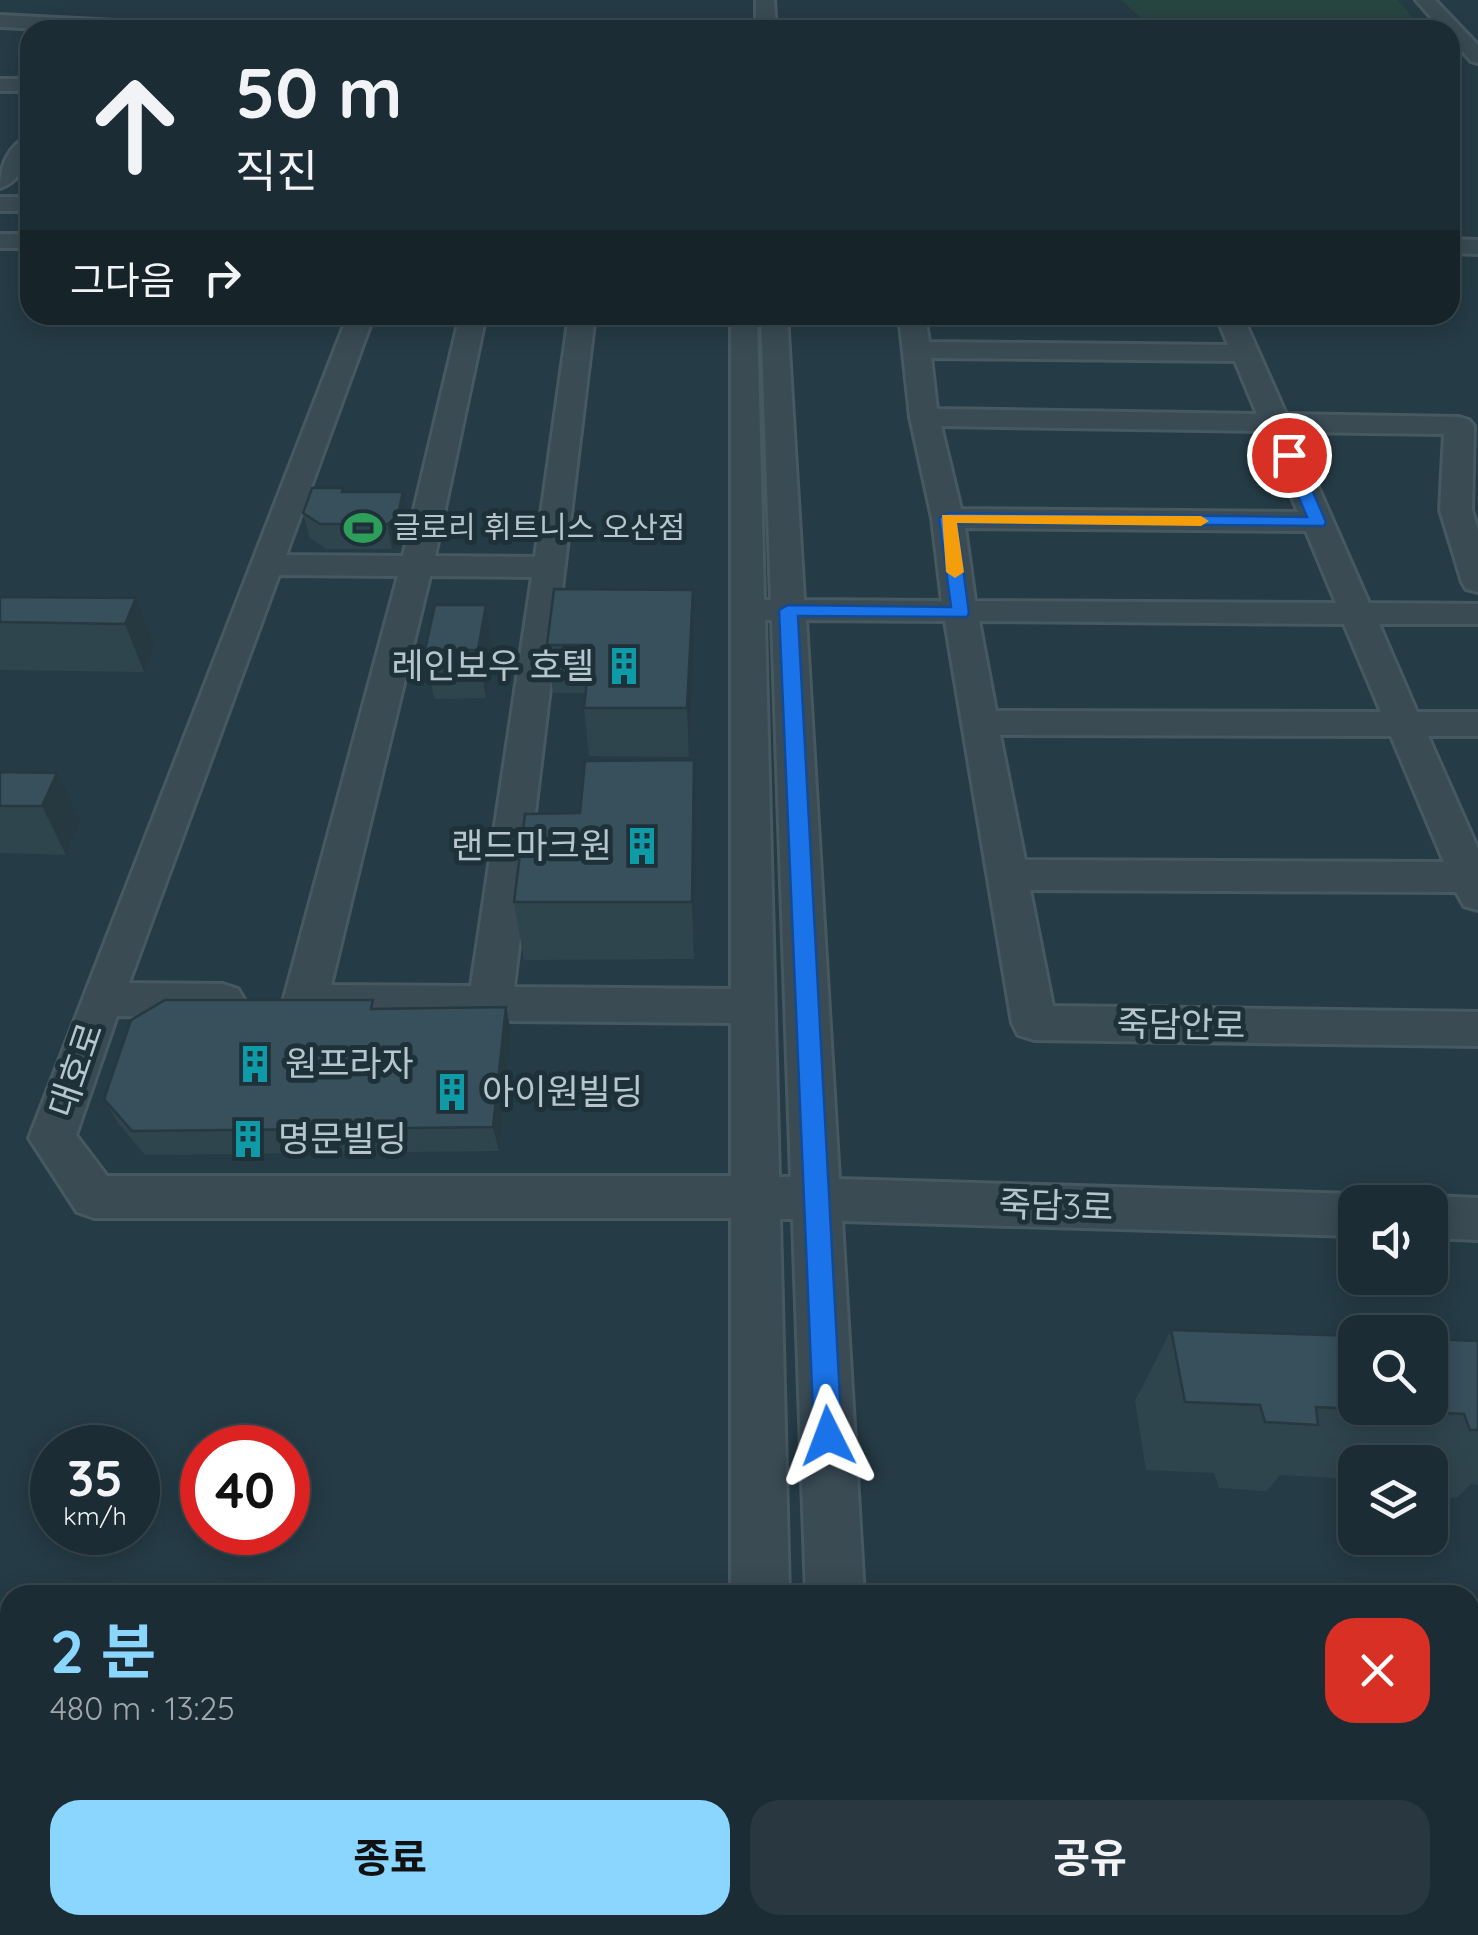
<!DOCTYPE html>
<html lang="ko">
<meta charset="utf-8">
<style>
body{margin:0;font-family:Quicksand,"Noto Sans KR",sans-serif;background:#293840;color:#f1f3f6;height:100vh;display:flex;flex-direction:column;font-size:38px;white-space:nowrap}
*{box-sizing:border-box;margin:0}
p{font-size:32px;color:#a0a7ac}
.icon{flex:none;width:55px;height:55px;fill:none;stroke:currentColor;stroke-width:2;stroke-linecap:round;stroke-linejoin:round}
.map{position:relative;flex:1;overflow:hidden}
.drawer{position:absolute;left:0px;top:1585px;width:1480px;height:350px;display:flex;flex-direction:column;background:#1c2c34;border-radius:30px 30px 0 0;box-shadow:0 5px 25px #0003,0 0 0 2px #3a484f}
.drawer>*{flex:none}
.banner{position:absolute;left:20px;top:20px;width:1440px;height:305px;border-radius:30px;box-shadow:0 5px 25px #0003,0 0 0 2px #3a484f;background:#1c2c34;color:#f1f3f6;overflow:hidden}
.controls{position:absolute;left:1338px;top:1185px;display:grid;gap:20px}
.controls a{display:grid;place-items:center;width:110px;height:110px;border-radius:20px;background:#1c2c34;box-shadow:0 5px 25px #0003,0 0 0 2px #3a484f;font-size:50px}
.speed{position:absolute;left:30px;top:1425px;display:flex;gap:20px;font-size:50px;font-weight:700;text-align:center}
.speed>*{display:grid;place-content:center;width:130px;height:130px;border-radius:50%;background:#1c2c34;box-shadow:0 5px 25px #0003,0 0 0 2px #3a484f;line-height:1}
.speed small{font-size:25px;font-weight:400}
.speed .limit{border:15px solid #d22;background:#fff;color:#111}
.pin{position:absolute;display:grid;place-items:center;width:85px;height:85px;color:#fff;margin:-42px;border:5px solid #fff;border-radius:50%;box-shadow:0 2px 10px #0007}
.me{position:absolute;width:110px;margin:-55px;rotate:357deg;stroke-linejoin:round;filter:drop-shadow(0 0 8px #0008)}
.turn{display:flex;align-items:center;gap:35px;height:210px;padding:0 50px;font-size:45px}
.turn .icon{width:130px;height:130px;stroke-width:2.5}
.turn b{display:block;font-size:70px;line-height:85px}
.then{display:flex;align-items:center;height:95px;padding:0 50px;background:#0003;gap:20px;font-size:38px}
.round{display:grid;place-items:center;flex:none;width:105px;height:105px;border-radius:30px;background:#293840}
.summary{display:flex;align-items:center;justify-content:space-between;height:170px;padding:0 50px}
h1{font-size:60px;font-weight:700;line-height:75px;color:#8ad6ff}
.action{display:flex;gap:20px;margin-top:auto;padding:20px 50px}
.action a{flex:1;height:115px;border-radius:30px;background:#8ad6ff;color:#111;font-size:40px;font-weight:700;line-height:115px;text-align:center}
.action a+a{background:#293840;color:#f1f3f6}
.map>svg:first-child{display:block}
</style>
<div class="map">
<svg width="1478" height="1935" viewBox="0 0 1478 1935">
<rect width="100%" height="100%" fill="#253b45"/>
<polygon fill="#274541" points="1121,0 1398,0 1423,30 1155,30"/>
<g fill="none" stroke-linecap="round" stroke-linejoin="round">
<g stroke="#465860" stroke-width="6">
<g id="minor">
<polygon points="756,0 774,0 776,30 756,30"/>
<polygon points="1416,0 1435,0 1478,45 1478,63 1471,61 1450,38 1450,30 1442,30"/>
<polygon points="0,15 156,23 629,24 639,30 63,30 0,27"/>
<rect x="0" y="79" width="30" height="12"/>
<path d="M30,136C30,157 22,181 0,188C0,167 8,144 30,136Z"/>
<rect x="0" y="197" width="30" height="14"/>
<rect x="0" y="234" width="30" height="14"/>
<polygon points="1450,239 1478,240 1478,254 1450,253"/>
<path d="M348,315H374L286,555L403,556L460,315H486L435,556L535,557L569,315H595L514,987L731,989V315H757L764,600H771L761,315H787L804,600L942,601L932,518L910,417L899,315H925L929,342L1228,345L1216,315H1242L1286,414L1459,417L1469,420L1474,426L1472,510L1478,530V592L1466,589L1462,582L1440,510L1444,434L1294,432L1369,603L1478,604V624H1379L1417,712H1478V736H1428L1478,849V910L1464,906L1456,892L1030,890L1053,1006L1478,1012V1046L1034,1040L1018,1035L1012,1023L945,621L806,620L839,1179L1355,1194L1373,1202H1355V1236L842,1221L864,1595H806L793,1219H780L789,1595H731V1218H94L77,1212L29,1138ZM931,358L1235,361L1257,414L937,409ZM941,426L1264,431L1298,512L961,509ZM965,528L1306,531L1336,603L975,601ZM279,575L398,576L283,1002L290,1014L305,1019L731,1023V1176H107L76,1135L117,1016L223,1018L238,1013L245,1001L238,989L223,984L129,983ZM430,576L532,577L471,986L331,985ZM765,620H772L791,1177H779ZM979,621L1344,624L1381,712L996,711ZM1000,735L1391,736L1444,862L1025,860Z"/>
<polygon points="1430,1196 1478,1198 1478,1240 1430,1238 1430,1202 1413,1202"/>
<rect x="730" y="1925" width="66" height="10"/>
<rect x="816" y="1925" width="66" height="10"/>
</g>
</g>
<use href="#minor" fill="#3a4b54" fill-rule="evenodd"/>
</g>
<g fill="#2f454e">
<polygon points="343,488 344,492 408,518 402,545 392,549 326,549 310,538 303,513"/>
<polygon points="693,590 694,638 689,757 589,756 584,708 586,693 553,693 547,645"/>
<polygon points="0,597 136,598 155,646 144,672 0,670"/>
<polygon points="486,605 494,653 486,698 434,699 425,650"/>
<polygon points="694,760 696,819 694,959 524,960 514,902 580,813"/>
<polygon points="0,772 80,821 66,855 0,853"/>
<polygon points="376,1009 511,1031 499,1151 145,1155 118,1123 104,1099"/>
<polygon points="1171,1330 1478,1341 1478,1485 1471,1484 1457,1498 1430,1497 1430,1462 1355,1462 1355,1479 1280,1475 1267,1491 1219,1488 1214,1473 1146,1470 1135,1401"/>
<polygon points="1198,1925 1470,1925 1478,1935 1199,1935"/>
</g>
<g fill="#263840">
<polygon points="403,492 408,518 402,545 392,549 387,524"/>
<polygon points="693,590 694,638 689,757 687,708"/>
<polygon points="136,598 155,646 144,672 125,624"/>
<polygon points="486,605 494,653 486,698 478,650"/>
<polygon points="694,760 696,819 694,959 692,902"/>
<polygon points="57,773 80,821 66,855 42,806"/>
<polygon points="506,1007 511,1031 499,1151 493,1127"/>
</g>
<g fill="#37505b" stroke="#263840" stroke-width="2.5">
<polygon points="312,488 343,488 342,492 403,492 397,519 387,524 320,524 303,513"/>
<polygon points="554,589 693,590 687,708 584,708 591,645 547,645"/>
<polygon points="0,597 136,598 125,624 0,622"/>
<polygon points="435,605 486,605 478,650 425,650"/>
<polygon points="694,760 692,902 514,902 525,814 580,813 585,761"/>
<polygon points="0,772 57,773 42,806 0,806"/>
<polygon points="165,1000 373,1000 371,1009 506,1007 493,1127 132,1131 104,1099 131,1020"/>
<polygon points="1171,1330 1355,1336 1355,1408 1430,1408 1430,1339 1478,1341 1478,1430 1470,1430 1464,1414 1316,1407 1318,1425 1265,1422 1260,1405 1185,1402"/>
<polygon points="1470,1842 1478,1842 1478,1935 1261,1935 1259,1925 1470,1925"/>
</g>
<polygon fill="#1a73e8" stroke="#114b97" stroke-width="2.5" points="1289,450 1297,455 1326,522 1324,526 957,523 969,613 967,617 798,616 842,1436 838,1446 828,1451 818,1446 814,1436 779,610 788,605 951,607 939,518 948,513 1307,517 1281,455"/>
<polygon fill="#f59e0b" points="942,515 1201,516 1209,521 1201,526 957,523 964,572 955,578 946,572"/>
<defs>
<g id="stadium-bare" transform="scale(3)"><path d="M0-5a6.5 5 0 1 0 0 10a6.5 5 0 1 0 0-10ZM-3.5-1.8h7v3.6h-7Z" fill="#2e9e5b" stroke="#1e3139" stroke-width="2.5" paint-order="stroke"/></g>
<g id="building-bare" transform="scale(3)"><path d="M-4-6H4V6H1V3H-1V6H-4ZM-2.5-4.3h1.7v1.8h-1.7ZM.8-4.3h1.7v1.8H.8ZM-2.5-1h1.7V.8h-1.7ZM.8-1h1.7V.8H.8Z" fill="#0f9aa8" stroke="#1e3139" stroke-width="2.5" paint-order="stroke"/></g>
</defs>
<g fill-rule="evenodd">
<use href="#stadium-bare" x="363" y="528"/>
<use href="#building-bare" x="624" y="666"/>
<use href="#building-bare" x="642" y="846"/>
<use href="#building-bare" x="255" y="1064"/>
<use href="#building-bare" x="452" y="1092"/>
<use href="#building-bare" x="248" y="1139"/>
</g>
<g text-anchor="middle" stroke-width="10" stroke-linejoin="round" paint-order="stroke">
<g font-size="30" fill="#b7c6cd" stroke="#1e3139" text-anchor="start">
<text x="393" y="538">글로리 휘트니스 오산점</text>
</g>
<g font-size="35" fill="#b7c6cd" stroke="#1e3139" text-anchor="start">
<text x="594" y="678" text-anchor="end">레인보우 호텔</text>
<text x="612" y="858" text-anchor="end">랜드마크원</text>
<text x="285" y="1076">원프라자</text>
<text x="482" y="1104">아이원빌딩</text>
<text x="278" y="1151">명문빌딩</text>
</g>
<g font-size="35" fill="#b7c6cd" stroke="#1e3139">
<text transform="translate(1181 1025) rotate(1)" y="12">죽담안로</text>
<text transform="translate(76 1070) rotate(-71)" y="12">대호로</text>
<text transform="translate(1056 1206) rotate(2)" y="12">죽담3로</text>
</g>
</g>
</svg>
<div class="controls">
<a><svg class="icon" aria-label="sound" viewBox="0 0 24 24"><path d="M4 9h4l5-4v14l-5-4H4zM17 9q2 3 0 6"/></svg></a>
<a><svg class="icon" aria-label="search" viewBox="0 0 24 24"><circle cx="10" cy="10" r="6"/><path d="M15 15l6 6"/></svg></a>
<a><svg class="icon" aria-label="layers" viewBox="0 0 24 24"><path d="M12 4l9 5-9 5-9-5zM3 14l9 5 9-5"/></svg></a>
</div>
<div class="speed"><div>35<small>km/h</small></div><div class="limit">40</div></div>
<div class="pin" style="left:1289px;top:455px;background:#d93025"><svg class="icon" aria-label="arrive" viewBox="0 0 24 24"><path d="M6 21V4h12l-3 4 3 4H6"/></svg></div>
<svg class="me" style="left:828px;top:1436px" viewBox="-20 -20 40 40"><path d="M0-17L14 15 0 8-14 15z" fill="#1a73e8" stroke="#fff" stroke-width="4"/></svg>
<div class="banner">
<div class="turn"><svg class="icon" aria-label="ahead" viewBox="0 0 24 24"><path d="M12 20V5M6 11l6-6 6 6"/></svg><div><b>50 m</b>직진</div></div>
<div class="then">그다음<svg class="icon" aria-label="right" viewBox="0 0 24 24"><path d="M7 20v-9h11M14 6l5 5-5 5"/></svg></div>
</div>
<section class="drawer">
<div class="summary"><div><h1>2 분</h1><p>480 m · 13:25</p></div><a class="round" style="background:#d93025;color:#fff"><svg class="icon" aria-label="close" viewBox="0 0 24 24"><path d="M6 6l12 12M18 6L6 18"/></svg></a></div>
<div class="action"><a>종료</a><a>공유</a></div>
</section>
</div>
